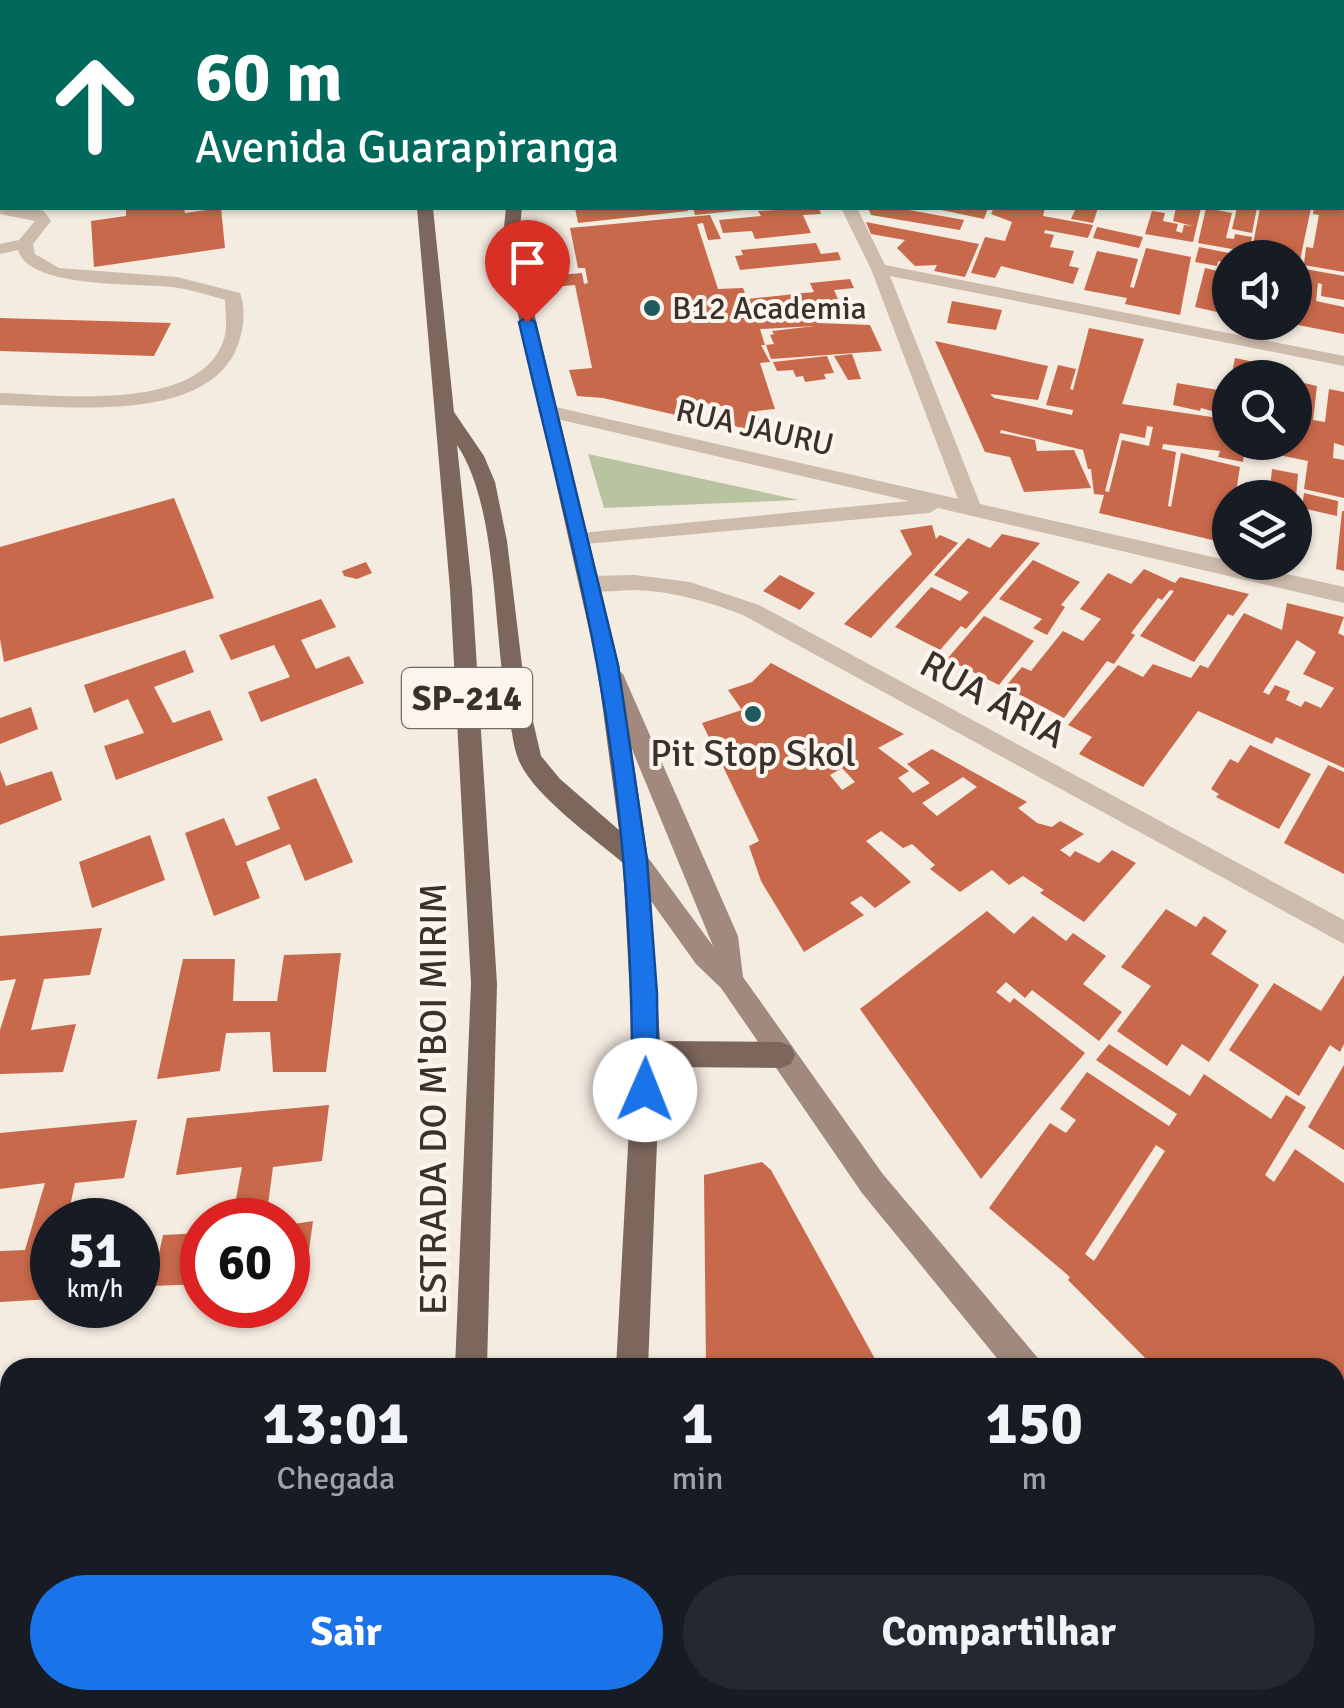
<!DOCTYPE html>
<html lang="pt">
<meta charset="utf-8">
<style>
body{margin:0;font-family:Signika,sans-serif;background:#242831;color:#f1f3f6;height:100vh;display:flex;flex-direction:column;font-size:38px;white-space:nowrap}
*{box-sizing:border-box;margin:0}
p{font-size:32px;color:#9ea1a6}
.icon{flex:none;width:55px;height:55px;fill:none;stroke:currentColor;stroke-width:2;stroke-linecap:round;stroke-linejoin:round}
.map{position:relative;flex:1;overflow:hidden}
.drawer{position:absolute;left:0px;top:1358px;width:1345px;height:352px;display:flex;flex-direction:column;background:#171b24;border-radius:30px 30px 0 0;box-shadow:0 2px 8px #0004}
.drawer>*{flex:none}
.guide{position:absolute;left:0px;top:0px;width:1345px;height:210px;box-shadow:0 2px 8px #0004;background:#00695c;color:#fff;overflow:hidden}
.tools{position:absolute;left:1212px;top:240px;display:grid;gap:20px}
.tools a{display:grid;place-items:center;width:100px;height:100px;border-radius:50%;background:#171b24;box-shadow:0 2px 8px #0004;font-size:50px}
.speed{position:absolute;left:30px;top:1198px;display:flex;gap:20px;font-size:50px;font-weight:700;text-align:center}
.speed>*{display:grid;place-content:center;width:130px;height:130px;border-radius:50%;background:#171b24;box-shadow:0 2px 8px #0004;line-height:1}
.speed small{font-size:25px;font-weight:400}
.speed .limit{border:15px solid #d22;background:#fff;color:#111}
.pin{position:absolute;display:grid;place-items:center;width:85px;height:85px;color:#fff;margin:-102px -42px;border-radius:50% 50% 50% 0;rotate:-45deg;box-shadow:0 0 10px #0007}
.pin .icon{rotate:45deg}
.me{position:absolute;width:110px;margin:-55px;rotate:1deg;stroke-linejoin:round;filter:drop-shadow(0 0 8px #0008)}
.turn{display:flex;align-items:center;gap:35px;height:210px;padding:0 30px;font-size:45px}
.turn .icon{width:130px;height:130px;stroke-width:2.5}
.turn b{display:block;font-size:70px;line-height:85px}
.eta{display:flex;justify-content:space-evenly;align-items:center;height:170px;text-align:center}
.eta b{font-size:60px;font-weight:700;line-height:70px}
.primary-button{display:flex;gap:20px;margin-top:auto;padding:20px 30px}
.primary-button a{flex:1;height:115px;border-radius:60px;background:#1a73e8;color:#fff;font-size:40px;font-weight:700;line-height:115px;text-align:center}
.primary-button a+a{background:#242831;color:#f1f3f6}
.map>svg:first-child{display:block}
</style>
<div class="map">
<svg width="1344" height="1708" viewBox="0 0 1344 1708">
<rect width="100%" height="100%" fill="#f4ebe1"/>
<g fill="#b8c4a0">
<polygon points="588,454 799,500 604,508"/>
<polygon points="1129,1700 1239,1700 1247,1708 1133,1708"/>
</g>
<g fill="#c8694b" fill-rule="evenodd">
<polygon points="126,208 184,208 185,213 221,208 225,248 94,267 91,221 126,216"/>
<polygon points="575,208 687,208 688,211 578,223"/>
<polygon points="693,208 743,208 743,210 695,215"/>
<polygon points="819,208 821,214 803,215 811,233 755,239 752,231 723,233 719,220 761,216 758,211"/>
<polygon points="868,208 898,208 964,220 960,230 871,215"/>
<polygon points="932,208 988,208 984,219"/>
<polygon points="994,208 1045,208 1043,216 1093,225 1088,238 1045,230 1044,233 1054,235 1050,247 1074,251 1069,266 1079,268 1073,284 1001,266 995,278 971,273 985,237 1005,241 1012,222 991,214"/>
<polygon points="1076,208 1098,208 1093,223 1071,219"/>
<polygon points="1176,208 1201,208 1193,242 1145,234 1152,211 1165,213 1163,221 1178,224 1176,231 1182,233 1184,225 1193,226 1173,221"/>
<polygon points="1206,208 1232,213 1226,238 1234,239 1235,234 1252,237 1249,252 1198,243"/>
<polygon points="1237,208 1257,208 1252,233 1232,229"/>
<polygon points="1260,208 1311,208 1299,265 1295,264 1295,258 1251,255"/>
<polygon points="1314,208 1344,208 1344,272 1304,265 1306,247 1313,248 1319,215 1313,214"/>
<polygon points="710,215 721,239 708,240 703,223 697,224 718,289 743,288 747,299 814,292 810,283 850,279 854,288 834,290 840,304 811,307 818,323 870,325 882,351 771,359 766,345 774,344 770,335 774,334 772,331 815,326 760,329 765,345 761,345 770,362 760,363 775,409 756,411 765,436 732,425 727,407 676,398 680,416 603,398 577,396 569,370 592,368 575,285 552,287 550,271 558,270 559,275 582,273 584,284 588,283 585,268 578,268 570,228"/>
<polygon points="866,222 979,244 965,277 934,271 937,265 915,266 897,248 905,240 871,234"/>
<polygon points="1097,227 1143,237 1139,248 1093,238"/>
<polygon points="816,243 821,254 838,252 841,260 740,270 735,256 743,255 741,250"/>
<polygon points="1199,247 1244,256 1244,258 1230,258 1230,264 1218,261 1217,266 1195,262"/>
<polygon points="1146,248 1191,257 1180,315 1125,304 1127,298 1084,290 1097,251 1138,259 1130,287 1134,288"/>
<polygon points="1205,268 1230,274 1230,315 1195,307"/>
<polygon points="1305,269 1344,276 1344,300 1321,296 1322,284 1318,283 1316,301 1344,307 1344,334 1298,325"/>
<polygon points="952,301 1002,310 996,330 947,323"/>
<polygon points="0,318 171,323 154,356 0,351"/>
<path d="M1089,328L1144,339L1122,404L1219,418L1218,423L1230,425V442H1295V381L1317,386L1313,420L1325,422L1329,389L1344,392V446L1334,443L1333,458L1344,460V498L1304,489L1308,461L1245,448L1243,462L1218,457L1220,451L1163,444L1162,449L1176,452L1168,506L1171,507L1181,453L1240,467L1235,498H1230L1229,544L1099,513L1104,495L1094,494L1091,469H1088L1083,450L1001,430L1000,433L1035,440L1037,451L1074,450L1091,488L1024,492L1010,457L985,452L935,341L1048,366L1038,400L990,394L994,398L1072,415L1073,410L1046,405L1058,365L1076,369L1070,389L1073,390ZM1147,426L1153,427L1149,446L1122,440L1109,492L1105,491L1120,433L1145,438Z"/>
<polygon points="852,354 861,379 848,380 834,356"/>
<polygon points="827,356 834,373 824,374 826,379 805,382 803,376 796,377 793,370 777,371 773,362"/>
<polygon points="1235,358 1278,367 1277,378 1231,378"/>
<polygon points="1177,383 1230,392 1230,416 1201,408 1200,411 1173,405"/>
<polygon points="1272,469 1298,474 1296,498 1243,498 1245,482 1270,488"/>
<polygon points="1304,493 1338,501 1337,516 1302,508"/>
<polygon points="174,498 214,598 4,662 0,639 0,547"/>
<polygon points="1342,511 1344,511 1344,571 1336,569"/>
<polygon points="932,525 936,539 940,535 958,543 871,638 844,624 912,554 900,530"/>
<polygon points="1002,534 1040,543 966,629 961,626 940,650 895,627 931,587 960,601 969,592 934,575 968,538 990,548"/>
<polygon points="1033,560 1080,582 1061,605 1065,607 1047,635 1033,628 1042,619 999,599"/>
<polygon points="366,562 372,573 357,579 344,576 342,571"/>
<polygon points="1144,569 1175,583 1180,577 1249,594 1233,616 1228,614 1194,662 1140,636 1174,591 1170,590 1162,600 1158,598 1131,633 1135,635 1114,664 1107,661 1064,718 1005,687 1022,667 1031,671 1063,631 1083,641 1101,619 1080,609 1108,573 1131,584"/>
<polygon points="780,575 815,593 800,610 763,591"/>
<polygon points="321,599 336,627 301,640 316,669 349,656 364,683 261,722 248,692 290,677 274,645 231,660 219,635"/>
<path d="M1287,603L1344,617L1338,633L1344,636V768L1276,737L1272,744L1198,711L1143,787L1079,754L1092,737L1068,725L1118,665L1143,677L1153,664L1191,678L1200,665L1208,668L1244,613L1282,630ZM1297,640L1316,652L1303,674L1334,688L1321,708L1305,701L1301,707L1286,700L1290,691L1275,685L1269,695L1263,692Z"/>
<polygon points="984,616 1034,641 999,685 947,659"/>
<polygon points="185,650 194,672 154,687 173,723 210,710 223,740 116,780 104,746 144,733 128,699 94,713 84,685"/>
<path d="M771,663L904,734L878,748L909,771L898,778L913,793L930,783L907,764L932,749L1027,802L1018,808L1037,823L1052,827L1060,821L1084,834L1060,850L1070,857L1075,851L1099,863L1112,850L1136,863L1084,922L1040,893L1044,890L1023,876L1009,885L992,870L960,892L930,869L935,865L912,844L903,848L881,831L866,841L911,882L875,908L861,896L850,903L864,915L804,952L761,881L749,846L759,841L702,723L742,710L728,690L752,682ZM842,768L855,782L842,790L830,775ZM963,777L977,787L937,816L922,803Z"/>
<polygon points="31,707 38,729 0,744 0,718"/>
<polygon points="1250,745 1311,774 1279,829 1216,797 1219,794 1211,789 1230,759 1238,763"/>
<polygon points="1328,765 1344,772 1344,874 1284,843"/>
<polygon points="0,770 6,786 52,771 62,800 0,825"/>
<polygon points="316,778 353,862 305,881 290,844 246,862 260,898 214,916 185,833 224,818 236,846 280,829 267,797"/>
<polygon points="150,835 165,880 92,908 79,862"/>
<polygon points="1166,909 1196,927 1204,916 1227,931 1211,954 1259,985 1209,1062 1182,1044 1167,1066 1117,1031 1151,986 1121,967"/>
<polygon points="987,911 1014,934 1033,916 1066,941 1073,933 1106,956 1083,984 1122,1012 1099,1041 1032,990 1025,998 1006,982 996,992 1010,1003 1014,998 1085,1053 981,1179 860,1009"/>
<polygon points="102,928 90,975 44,979 31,1030 76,1024 63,1072 0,1074 0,1030 16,979 0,981 0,936"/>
<polygon points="341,953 326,1072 273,1072 270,1032 226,1033 220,1071 157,1079 183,959 235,959 233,1001 277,1001 284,955"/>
<polygon points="1344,975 1344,1044 1340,1052 1330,1045 1299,1096 1229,1050 1274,983 1321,1011"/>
<path d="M1109,1044L1190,1096L1204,1074L1271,1119L1286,1095L1306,1107L1265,1175L1274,1182L1295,1149L1344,1183V1557L1335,1548V1368H1155L1068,1280L1070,1277L989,1208L1050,1123L1066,1133L1076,1120L1060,1109L1087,1072L1169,1126L1177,1114L1096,1060ZM1156,1145L1165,1151L1094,1261L1085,1254Z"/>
<polygon points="1344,1065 1344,1150 1308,1127"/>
<polygon points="329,1105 322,1161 273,1167 266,1220 232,1220 242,1167 176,1175 187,1118"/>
<polygon points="137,1120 124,1178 75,1183 67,1220 52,1220 52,1299 0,1302 0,1251 25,1250 45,1183 0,1189 0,1133"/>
<polygon points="762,1162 771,1170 880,1368 706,1368 704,1175"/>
<polygon points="313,1221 305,1279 288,1280 288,1225"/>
<polygon points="202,1233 202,1284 152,1286 163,1235"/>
<polygon points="794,1700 959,1700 954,1708 800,1708"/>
<polygon points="973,1700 1056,1700 1060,1708 968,1708"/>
</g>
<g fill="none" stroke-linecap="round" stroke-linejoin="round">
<path fill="#cdbbac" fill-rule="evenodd" d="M0,204L44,211L51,221L33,244L35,254L59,268L177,277L240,293C247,312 243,336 234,354C197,423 67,406 0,405V393C59,395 201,413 224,339C228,328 225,312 225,300C208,295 190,289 172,287C137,283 29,289 18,250L0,254V244L19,240L35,221L0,214Z"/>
<g fill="#cdbbac" fill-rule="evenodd">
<polygon points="326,0 356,0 357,2 327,2"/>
<polygon points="1008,0 1026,0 1027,2 1009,2"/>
<polygon points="1344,0 1344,8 1342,9 1342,2 1337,2"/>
<rect x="0" y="74" width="2" height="8"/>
<rect x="1342" y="121" width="2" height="8"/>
<rect x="1342" y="190" width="2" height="10"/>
<polygon points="841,208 857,208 885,265 1344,356 1344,366 890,276 980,504 1344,587 1344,603 938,508 929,513 574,545 571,540 581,533 909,501 540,415 538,411 547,405 958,499 871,269"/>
<path d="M635,575L690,582L759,605L1344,920V944L743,615C707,601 672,591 633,590C616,590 591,596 579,583L590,576Z"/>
<polygon points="1080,1700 1118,1700 1122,1708 1084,1708"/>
</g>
<g fill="#a18a7d" fill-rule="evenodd">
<polygon points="612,666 623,674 738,936 743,977 882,1173 1037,1357 1042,1368 1005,1368 862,1193 721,988 696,964 626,866 622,859 626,852 635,849 644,852 713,946 601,674"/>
<polygon points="1335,1674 1344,1677 1344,1708 1325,1708 1320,1700 1335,1700"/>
</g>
<g fill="#7d675c" fill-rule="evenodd">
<path d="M417,208H433L454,412L484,456L495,482L507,541L524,682L541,756L560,779L619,830L597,665L513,292L504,227L506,208H522L520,227L529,292L619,665L648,859L660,1041L781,1042L791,1046L795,1055L791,1064L781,1068L660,1067L648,1368H616L633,1054L623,863C593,837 535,797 519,761C513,747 512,730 509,716C492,638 500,509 457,445L472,589L497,984L487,1368H455L471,984L450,589Z"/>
<rect x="432" y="1700" width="38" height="8"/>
<rect x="594" y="1700" width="38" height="8"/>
</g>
</g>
<path fill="#1a73e8" stroke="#114b97" stroke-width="2.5" d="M527,317L535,322L618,665L647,860L657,994L658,1090L654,1098L645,1102L636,1098L632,1090C633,948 623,804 597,664C576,549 545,436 519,322Z"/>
<g fill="#1f5a5e" stroke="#fbf5ee" stroke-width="4">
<circle cx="652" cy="308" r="10"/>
<circle cx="753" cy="714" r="10"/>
</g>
<g text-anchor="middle" stroke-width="8" stroke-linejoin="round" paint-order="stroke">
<g font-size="32" fill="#3b302b" stroke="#fbf5ee" text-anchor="start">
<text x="672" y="319">B12 Academia</text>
</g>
<g font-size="32" fill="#3b302b" stroke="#fbf5ee">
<text transform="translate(755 427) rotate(13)" y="11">RUA JAURU</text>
</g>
<rect fill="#fbf5ee" stroke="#756b66" stroke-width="2.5" x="402" y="668" width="130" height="60" rx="8"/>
<g font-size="35" font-weight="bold" fill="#3b302b">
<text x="467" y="710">SP-214</text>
</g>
<g font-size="38" fill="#3b302b" stroke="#fbf5ee">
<text transform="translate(993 699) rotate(29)" y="13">RUA ÁRIA</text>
<text transform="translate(433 1099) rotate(-90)" y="13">ESTRADA DO M'BOI MIRIM</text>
</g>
<g font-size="38" fill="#3b302b" stroke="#fbf5ee">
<text x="753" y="766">Pit Stop Skol</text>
</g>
</g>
</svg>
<div class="tools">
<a><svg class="icon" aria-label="sound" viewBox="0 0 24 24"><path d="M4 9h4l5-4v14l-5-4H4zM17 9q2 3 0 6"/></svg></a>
<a><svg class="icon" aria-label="search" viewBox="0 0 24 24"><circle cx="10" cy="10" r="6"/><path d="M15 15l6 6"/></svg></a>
<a><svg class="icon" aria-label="layers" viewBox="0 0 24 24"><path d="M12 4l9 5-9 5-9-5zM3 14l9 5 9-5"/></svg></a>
</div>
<div class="speed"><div>51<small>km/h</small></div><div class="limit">60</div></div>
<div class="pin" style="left:527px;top:322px;background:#d93025"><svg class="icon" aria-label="arrive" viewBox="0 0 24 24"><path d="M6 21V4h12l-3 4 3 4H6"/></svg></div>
<svg class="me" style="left:645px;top:1090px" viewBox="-20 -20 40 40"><circle r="19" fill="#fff"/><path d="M0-13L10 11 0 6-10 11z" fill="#1a73e8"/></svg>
<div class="guide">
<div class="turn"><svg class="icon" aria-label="ahead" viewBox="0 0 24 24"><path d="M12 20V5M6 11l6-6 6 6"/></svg><div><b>60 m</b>Avenida Guarapiranga</div></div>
</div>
<section class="drawer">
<div class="eta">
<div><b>13:01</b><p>Chegada</p></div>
<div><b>1</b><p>min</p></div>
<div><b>150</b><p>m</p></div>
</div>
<div class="primary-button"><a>Sair</a><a>Compartilhar</a></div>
</section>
</div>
